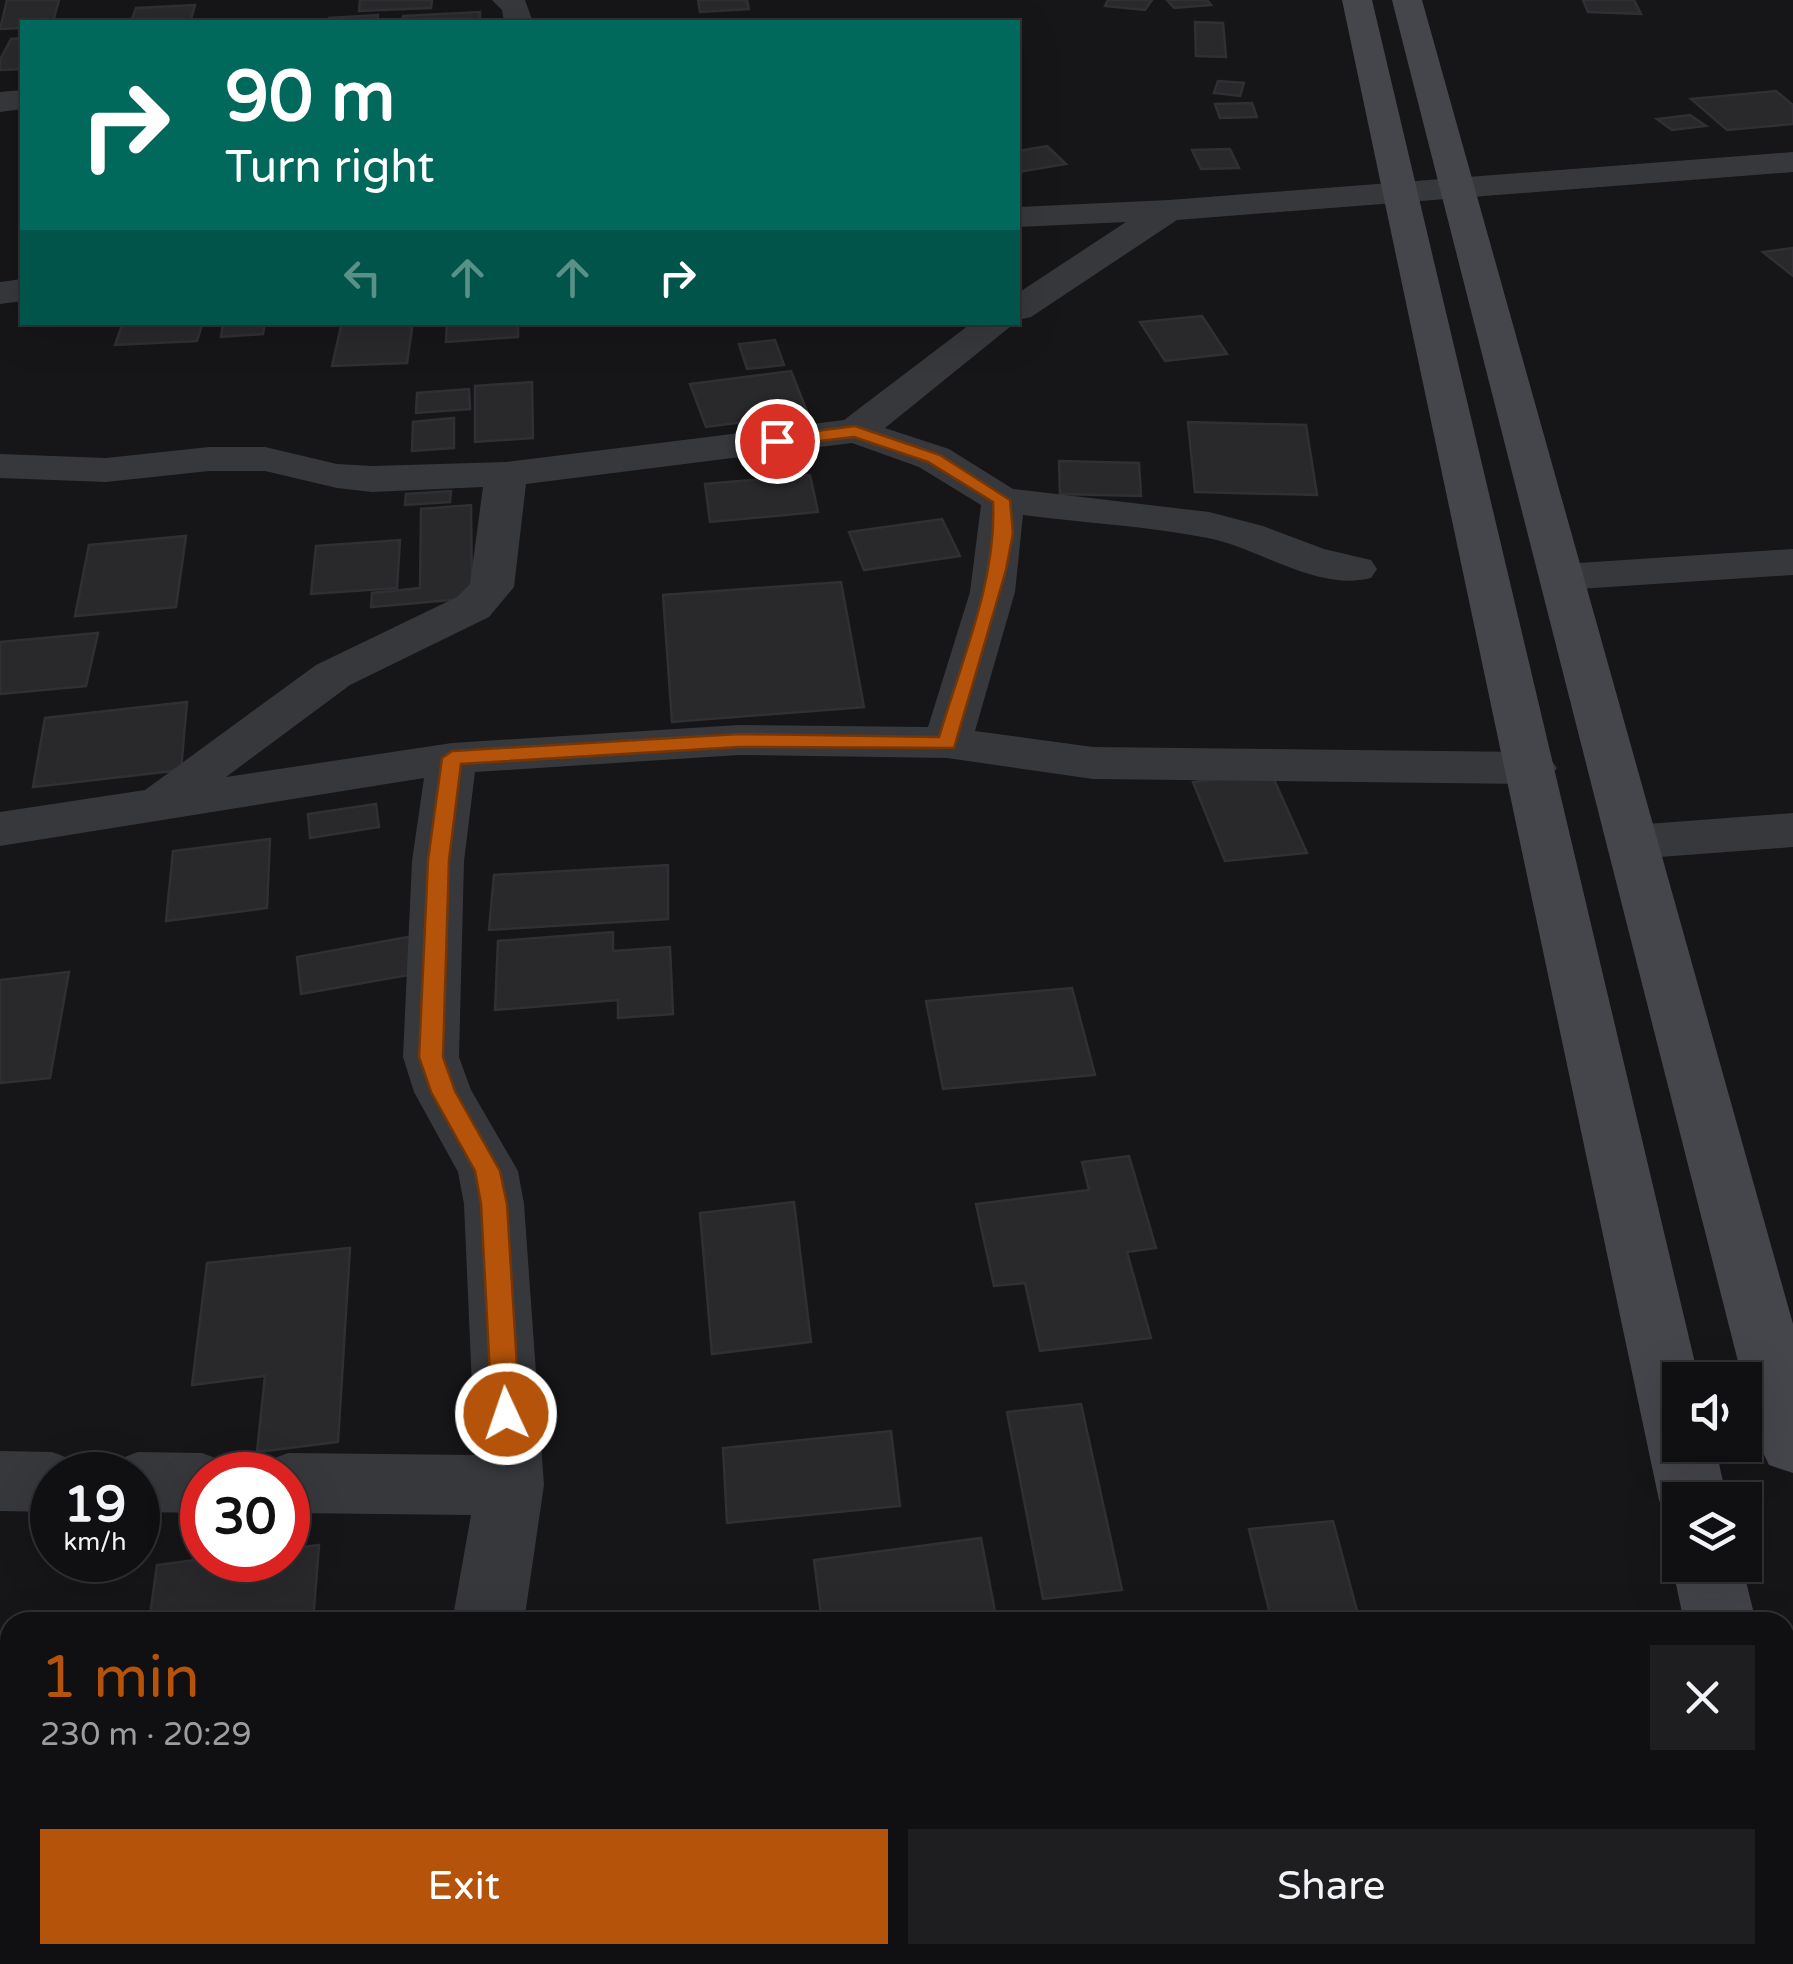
<!DOCTYPE html>
<meta charset="utf-8">
<style>
body{margin:0;font-family:"Varela Round",sans-serif;background:#1e1e20;color:#f1f3f6;height:100vh;display:flex;flex-direction:column;font-size:38px;white-space:nowrap}
*{box-sizing:border-box;margin:0}
p{font-size:32px;color:#9c9d9f}
.icon{flex:none;width:55px;height:55px;fill:none;stroke:currentColor;stroke-width:2;stroke-linecap:round;stroke-linejoin:round}
.map{position:relative;flex:1;overflow:hidden}
.panel{position:absolute;left:0px;top:1612px;width:1795px;height:352px;display:flex;flex-direction:column;background:#101012;border-radius:30px 30px 0 0;box-shadow:0 10px 40px #0002,0 0 0 2px #303032}
.panel>*{flex:none}
.top-card{position:absolute;left:20px;top:20px;width:1000px;height:305px;border-radius:0px;box-shadow:0 10px 40px #0002,0 0 0 2px #303032;background:#00695c;color:#fff;overflow:hidden}
.buttons{position:absolute;left:1662px;top:1362px;display:grid;gap:20px}
.buttons a{display:grid;place-items:center;width:100px;height:100px;border-radius:0px;background:#101012;box-shadow:0 10px 40px #0002,0 0 0 2px #303032;font-size:50px}
.speed{position:absolute;left:30px;top:1452px;display:flex;gap:20px;font-size:50px;font-weight:700;text-align:center}
.speed>*{display:grid;place-content:center;width:130px;height:130px;border-radius:50%;background:#101012;box-shadow:0 10px 40px #0002,0 0 0 2px #303032;line-height:1}
.speed small{font-size:25px;font-weight:400}
.speed .limit{border:15px solid #d22;background:#fff;color:#111}
.pin{position:absolute;display:grid;place-items:center;width:85px;height:85px;color:#fff;margin:-42px;border:5px solid #fff;border-radius:50%;box-shadow:0 2px 10px #0007}
.me{position:absolute;width:110px;margin:-55px;rotate:357deg;stroke-linejoin:round;filter:drop-shadow(0 0 8px #0008)}
.turn{display:flex;align-items:center;gap:35px;height:210px;padding:0 40px;font-size:45px}
.turn .icon{width:130px;height:130px;stroke-width:2.5}
.turn b{display:block;font-size:70px;line-height:85px}
.lanes{display:flex;align-items:center;height:95px;padding:0 40px;background:#0003;justify-content:center;gap:50px;direction:ltr}
.lanes .off{opacity:.35}
.round{display:grid;place-items:center;flex:none;width:105px;height:105px;border-radius:0px;background:#1e1e20}
.head{display:flex;align-items:center;justify-content:space-between;height:170px;padding:0 40px}
h1{font-size:60px;font-weight:600;line-height:75px;color:#b45309}
.primary-button{display:flex;gap:20px;margin-top:auto;padding:20px 40px}
.primary-button a{flex:1;height:115px;border-radius:0px;background:#b45309;color:#fff;font-size:40px;font-weight:600;line-height:115px;text-align:center}
.primary-button a+a{background:#1e1e20;color:#f1f3f6}
.map>svg:first-child{display:block}
</style>
<div class="map">
<svg width="1793" height="1964" viewBox="0 0 1793 1964">
<rect width="100%" height="100%" fill="#161618"/>
<g fill="#29292c" stroke="#303034" stroke-width="2.5">
<polygon points="7,0 59,0 53,22 22,22 22,28 0,29"/>
<polygon points="360,0 432,0 431,8 359,11"/>
<polygon points="698,0 747,0 749,9 700,12"/>
<polygon points="1108,0 1152,0 1145,10 1105,6"/>
<polygon points="1167,0 1207,0 1211,5 1174,8"/>
<polygon points="1583,0 1634,0 1641,14 1588,12"/>
<polygon points="195,5 191,19 131,22 136,8"/>
<polygon points="480,12 480,22 402,22 403,16"/>
<polygon points="378,15 377,22 329,22 329,18"/>
<polygon points="1195,22 1223,23 1226,57 1196,56"/>
<polygon points="22,38 22,69 0,70 0,60 11,39"/>
<polygon points="1218,81 1244,83 1240,96 1214,93"/>
<polygon points="1776,91 1793,105 1793,124 1727,130 1691,99"/>
<polygon points="1252,103 1257,117 1220,118 1215,104"/>
<polygon points="1690,115 1706,126 1672,130 1657,119"/>
<polygon points="1047,146 1066,164 1018,172 1018,151"/>
<polygon points="1230,149 1239,168 1201,169 1192,150"/>
<polygon points="1793,248 1793,276 1763,252"/>
<polygon points="1202,316 1227,354 1165,361 1140,322"/>
<polygon points="123,322 203,322 197,341 115,345"/>
<polygon points="223,322 265,322 263,334 221,337"/>
<polygon points="342,322 413,322 407,363 332,366"/>
<polygon points="447,322 518,322 518,337 446,342"/>
<polygon points="775,340 784,365 747,369 739,344"/>
<polygon points="791,371 808,414 706,427 690,384"/>
<polygon points="532,382 533,438 475,442 475,386"/>
<polygon points="469,389 470,409 416,413 417,393"/>
<polygon points="454,418 454,448 412,451 413,422"/>
<polygon points="1188,422 1306,425 1317,495 1195,492"/>
<polygon points="1059,461 1139,463 1141,496 1060,494"/>
<polygon points="810,475 818,512 710,522 705,484"/>
<polygon points="451,491 450,502 405,505 406,494"/>
<polygon points="471,505 472,598 371,607 372,593 420,588 421,509"/>
<polygon points="942,519 960,556 864,570 849,532"/>
<polygon points="186,536 176,607 75,616 89,545"/>
<polygon points="400,540 397,588 311,594 316,546"/>
<polygon points="841,582 864,707 672,722 663,595"/>
<polygon points="98,633 86,686 0,694 0,642"/>
<polygon points="187,702 181,770 33,787 45,718"/>
<polygon points="1271,773 1307,853 1225,861 1193,782"/>
<polygon points="376,804 379,827 310,838 308,814"/>
<polygon points="270,839 267,908 166,921 173,851"/>
<polygon points="668,865 668,919 489,930 494,875"/>
<polygon points="613,932 613,951 670,947 673,1014 618,1018 618,1000 495,1010 498,941"/>
<polygon points="419,935 425,972 301,994 297,957"/>
<polygon points="69,972 50,1078 0,1083 0,980"/>
<polygon points="1072,988 1095,1075 943,1089 926,1001"/>
<polygon points="1129,1156 1156,1248 1127,1252 1151,1338 1040,1351 1025,1283 994,1286 976,1204 1089,1190 1082,1162"/>
<polygon points="794,1202 811,1342 712,1354 700,1213"/>
<polygon points="350,1248 338,1442 257,1452 265,1376 192,1385 207,1263"/>
<polygon points="1081,1404 1122,1590 1043,1599 1007,1412"/>
<polygon points="891,1431 900,1506 727,1523 723,1448"/>
<polygon points="1333,1521 1360,1622 1272,1622 1249,1529"/>
<polygon points="981,1538 997,1622 822,1622 814,1560"/>
<polygon points="319,1545 313,1622 149,1622 157,1565 202,1559 288,1560 288,1549"/>
</g>
<g fill="none" stroke-linecap="round" stroke-linejoin="round">
<g fill="#37383c" fill-rule="evenodd">
<polygon points="492,0 525,0 533,22 504,22 502,10"/>
<polygon points="22,90 22,109 0,112 0,92"/>
<polygon points="1793,152 1793,172 1177,220 1031,317 1018,320 1018,293 1126,222 1018,227 1018,207 1169,200"/>
<polygon points="22,279 22,301 0,304 0,282"/>
<path d="M973,322H1016L885,428L949,449L1013,489L1209,512L1263,526L1324,549L1371,560L1377,569L1371,578C1316,592 1260,548 1208,538C1147,526 1084,523 1023,515L1015,592L975,731L1093,747L1532,752L1549,757L1557,768L1549,779L1532,784L1093,779L947,758L739,755L475,772L464,861L459,1057L471,1090L518,1171L524,1204L544,1485L524,1622H452L471,1515L288,1513V1475H258L264,1462L288,1453L475,1455L464,1204L458,1172L414,1092L403,1057L412,861L424,778L0,846V812L145,790L316,665L457,597L470,584L483,487L372,492L337,488L265,471H209L106,482L0,478V454L106,458L209,447H265L337,464L372,466L506,462L844,420ZM852,443L919,467L981,505L970,592L928,727L739,725L452,743L226,777L350,685L489,617L514,587L526,484Z"/>
<polygon points="1793,549 1793,575 1563,590 1547,586 1541,577 1547,568 1563,564"/>
<polygon points="1793,813 1793,847 1633,859 1615,854 1607,842 1615,830 1633,825"/>
<polygon points="0,1451 52,1452 76,1461 83,1475 52,1475 52,1512 0,1511"/>
<polygon points="138,1452 202,1453 226,1462 232,1475 202,1475 202,1513 138,1512 138,1475 107,1475 114,1461"/>
<polygon points="1785,1773 1793,1775 1793,1851 1785,1849"/>
<rect x="404" y="1955" width="80" height="9"/>
</g>
<g fill="#45464c" fill-rule="evenodd">
<polygon points="1342,0 1372,0 1699,1380 1680,1380 1680,1445 1715,1445 1727,1500 1680,1500 1680,1526 1669,1521 1659,1500"/>
<polygon points="1392,0 1422,0 1793,1324 1793,1473 1769,1465 1759,1444"/>
<polygon points="1680,1547 1680,1565 1742,1565 1756,1622 1684,1622 1672,1565"/>
<polygon points="1785,1872 1793,1876 1793,1964 1760,1964 1756,1955 1785,1955"/>
</g>
</g>
<path fill="#b45309" stroke="#753606" stroke-width="2.5" d="M855,426L940,455L1010,500L1013,533L1006,570L954,748L739,747L461,764L449,860L443,1057L455,1091L500,1171L507,1204L520,1414L516,1423L506,1426L496,1423L492,1414L481,1204L475,1171L431,1092L419,1057L428,860L442,758L452,751L739,734L939,737C961,662 997,580 993,502L928,462L854,437L777,446L769,441L777,436Z"/>
</svg>
<div class="buttons">
<a><svg class="icon" aria-label="sound" viewBox="0 0 24 24"><path d="M4 9h4l5-4v14l-5-4H4zM17 9q2 3 0 6"/></svg></a>
<a><svg class="icon" aria-label="layers" viewBox="0 0 24 24"><path d="M12 4l9 5-9 5-9-5zM3 14l9 5 9-5"/></svg></a>
</div>
<div class="speed"><div>19<small>km/h</small></div><div class="limit">30</div></div>
<div class="pin" style="left:777px;top:441px;background:#d93025"><svg class="icon" aria-label="arrive" viewBox="0 0 24 24"><path d="M6 21V4h12l-3 4 3 4H6"/></svg></div>
<svg class="me" style="left:506px;top:1414px" viewBox="-20 -20 40 40"><circle r="17" fill="#b45309" stroke="#fff" stroke-width="3"/><path d="M0-11L8 9 0 5-8 9z" fill="#fff"/></svg>
<div class="top-card">
<div class="turn"><svg class="icon" aria-label="right" viewBox="0 0 24 24"><path d="M7 20v-9h11M14 6l5 5-5 5"/></svg><div><b>90 m</b>Turn right</div></div>
<div class="lanes"><svg class="icon off" aria-label="left" viewBox="0 0 24 24"><path d="M17 20v-9H6M10 6l-5 5 5 5"/></svg><svg class="icon off" aria-label="ahead" viewBox="0 0 24 24"><path d="M12 20V5M6 11l6-6 6 6"/></svg><svg class="icon off" aria-label="ahead" viewBox="0 0 24 24"><path d="M12 20V5M6 11l6-6 6 6"/></svg><svg class="icon" aria-label="right" viewBox="0 0 24 24"><path d="M7 20v-9h11M14 6l5 5-5 5"/></svg></div>
</div>
<section class="panel">
<div class="head"><div><h1>1 min</h1><p>230 m · 20:29</p></div><a class="round"><svg class="icon" aria-label="close" viewBox="0 0 24 24"><path d="M6 6l12 12M18 6L6 18"/></svg></a></div>
<div class="primary-button"><a>Exit</a><a>Share</a></div>
</section>
</div>
